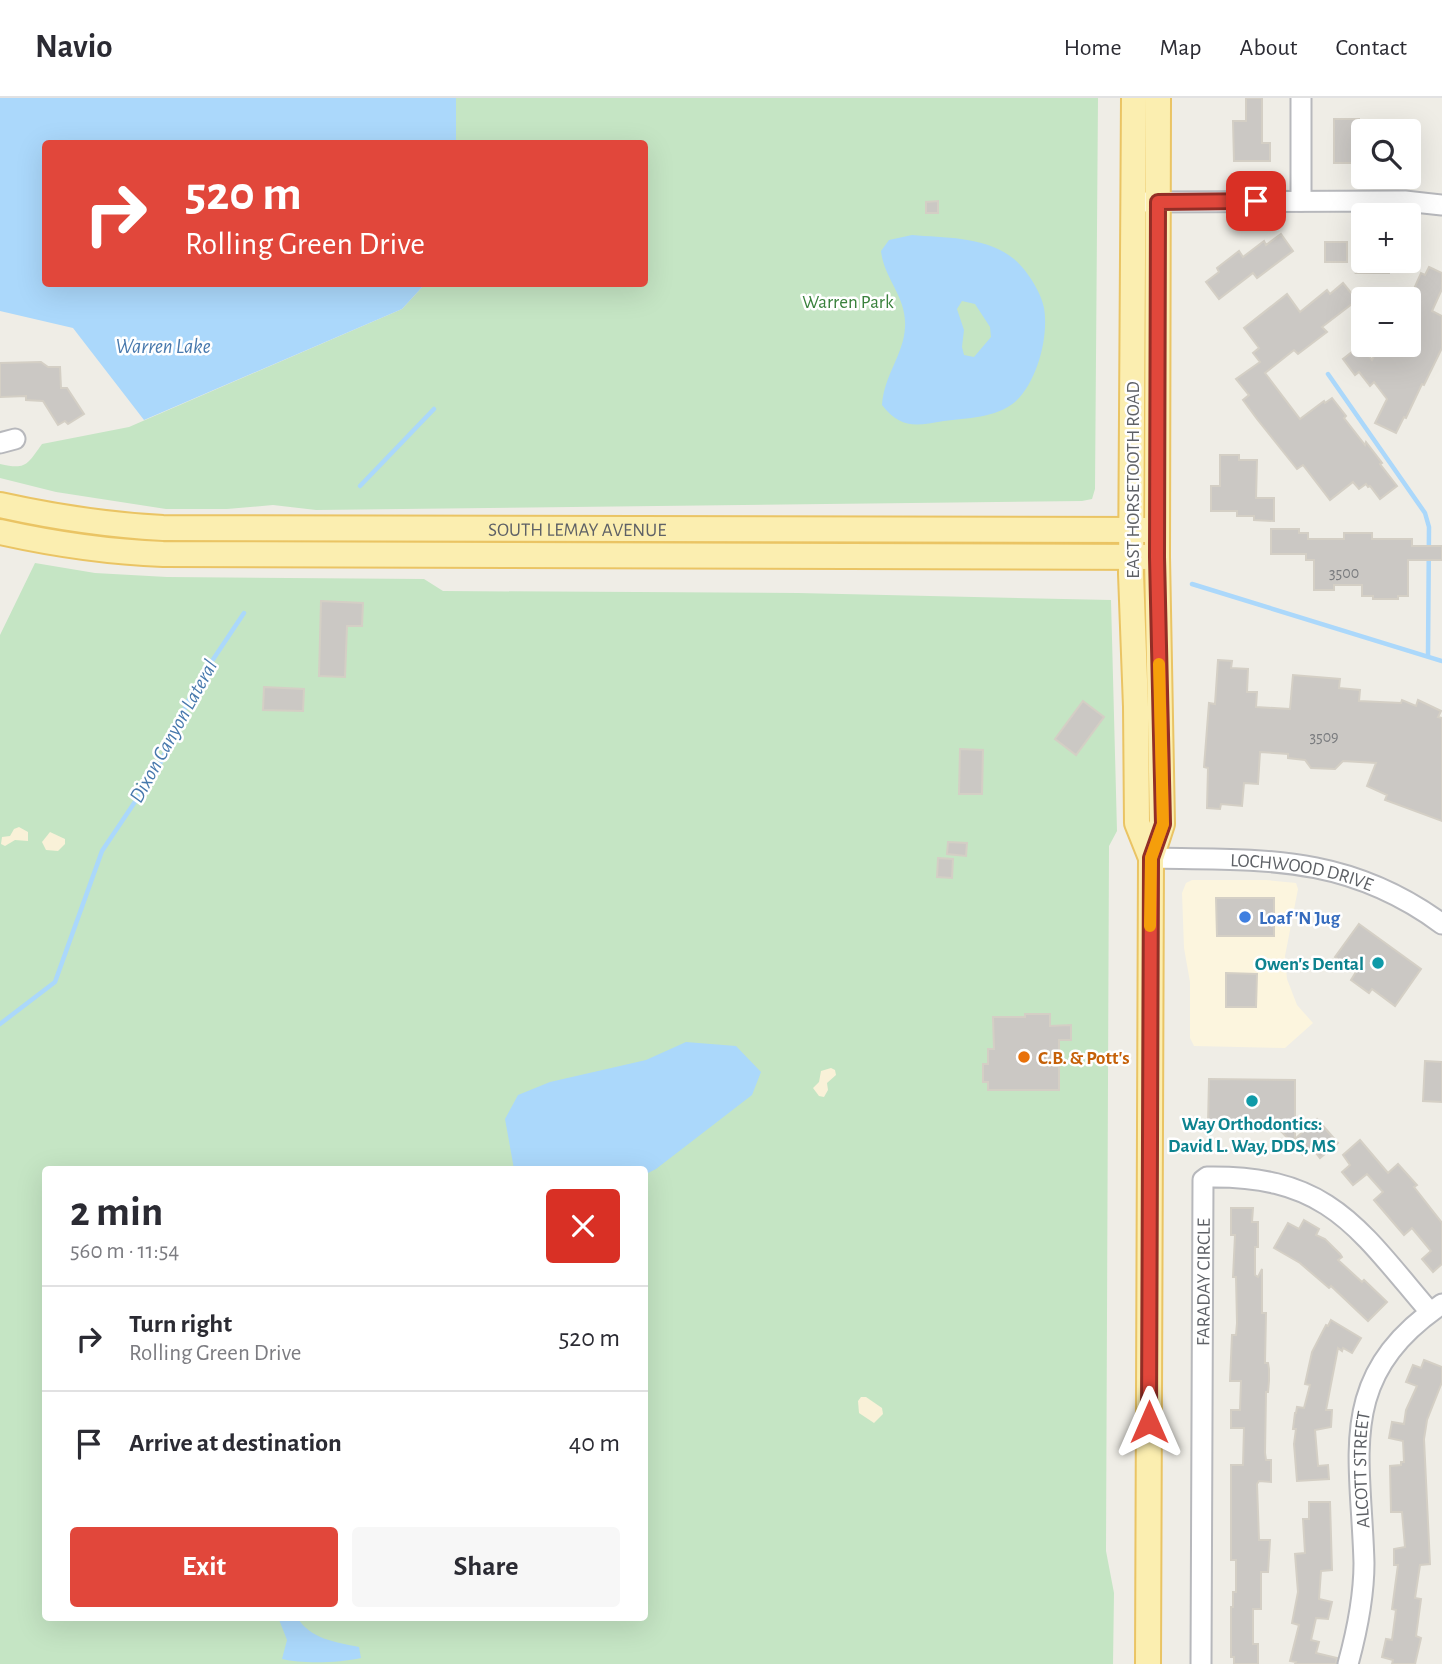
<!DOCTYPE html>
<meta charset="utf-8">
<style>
body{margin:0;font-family:"Alegreya Sans",sans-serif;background:#f7f7f7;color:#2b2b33;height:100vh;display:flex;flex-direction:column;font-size:26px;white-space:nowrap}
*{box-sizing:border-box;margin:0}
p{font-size:23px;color:#7c7c81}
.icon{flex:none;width:38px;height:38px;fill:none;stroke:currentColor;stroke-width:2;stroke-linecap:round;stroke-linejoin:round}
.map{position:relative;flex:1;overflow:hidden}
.sheet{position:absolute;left:42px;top:1068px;width:606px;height:455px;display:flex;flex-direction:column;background:#fff;border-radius:7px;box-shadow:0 7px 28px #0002}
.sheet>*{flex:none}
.top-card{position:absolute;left:42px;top:42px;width:606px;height:147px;border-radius:7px;box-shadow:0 7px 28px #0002;background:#e1473b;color:#fff;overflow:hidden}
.buttons{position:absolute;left:1351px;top:21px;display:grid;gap:14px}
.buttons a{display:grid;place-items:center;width:70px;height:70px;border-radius:7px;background:#fff;box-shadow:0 7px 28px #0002;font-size:35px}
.pin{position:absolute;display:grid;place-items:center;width:60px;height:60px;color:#fff;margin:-30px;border-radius:14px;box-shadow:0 4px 10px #0006}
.me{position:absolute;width:77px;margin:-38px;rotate:0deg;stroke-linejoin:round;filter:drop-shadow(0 0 5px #0008)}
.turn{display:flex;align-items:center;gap:24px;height:147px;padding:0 28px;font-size:32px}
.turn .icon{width:91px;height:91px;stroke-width:2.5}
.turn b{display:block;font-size:49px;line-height:60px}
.round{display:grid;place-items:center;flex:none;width:74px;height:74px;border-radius:7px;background:#f7f7f7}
.headline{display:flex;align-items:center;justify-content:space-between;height:119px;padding:0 28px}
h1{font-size:42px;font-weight:600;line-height:52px}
.primary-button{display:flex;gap:14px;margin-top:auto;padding:14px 28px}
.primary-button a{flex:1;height:80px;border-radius:7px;background:#e1473b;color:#fff;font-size:28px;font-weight:600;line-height:80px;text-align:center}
.primary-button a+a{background:#f7f7f7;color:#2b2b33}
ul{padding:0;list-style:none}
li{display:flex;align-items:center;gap:21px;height:105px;padding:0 28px;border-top:2px solid #e1e1e2}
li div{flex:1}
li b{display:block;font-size:26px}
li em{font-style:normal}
header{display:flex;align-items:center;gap:42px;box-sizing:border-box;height:98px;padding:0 35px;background:#fff;border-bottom:2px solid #e1e1e2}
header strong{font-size:33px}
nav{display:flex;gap:38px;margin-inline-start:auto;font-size:24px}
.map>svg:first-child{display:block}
</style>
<header>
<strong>Navio</strong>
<nav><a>Home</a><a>Map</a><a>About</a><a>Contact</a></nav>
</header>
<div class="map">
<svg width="1442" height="1566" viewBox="0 0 1442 1566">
<rect width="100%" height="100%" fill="#efede6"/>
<polygon fill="#fcf5de" points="1192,782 1266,782 1296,785 1298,791 1285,858 1287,881 1297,907 1313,925 1285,950 1194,948 1190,940 1190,884 1184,850 1182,795 1186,785"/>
<g fill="#c5e5c4" fill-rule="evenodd">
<path d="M456,0H1098L1095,391L1092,401L1082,403L316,412L273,407L227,411H166L56,394L0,380V366C26,372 27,367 42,346L129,329L402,211L425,186H644V46L456,45Z"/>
<path d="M35,465L95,475L167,479L424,481L443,493L798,495L1111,502L1117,733L1109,748L1106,1453L1114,1495L1113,1566H0V537ZM46,1071H644V1519H46Z"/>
</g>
<g fill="#f9f1d8">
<polygon points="19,729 28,734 28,743 15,742 5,748 1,746 2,739 10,738 14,731"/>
<polygon points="50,734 65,741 65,746 58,753 46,752 42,744"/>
<polygon points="831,970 835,972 836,977 827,985 828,992 824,999 819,998 813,990 819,984 821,973"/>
<polygon points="861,1299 866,1299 882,1310 883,1316 874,1325 859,1315 858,1303"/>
</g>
<g fill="#abd8fb" fill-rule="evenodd">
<polygon points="0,0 456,0 456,45 46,46 46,186 425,186 402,211 144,322 73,230 0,213"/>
<path d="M912,137C945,140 986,138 1014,161C1027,172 1041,194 1044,210C1049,239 1037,284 1015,304C996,320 966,320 944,323C915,328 901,331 882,307C884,277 904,256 905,229C907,199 884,181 881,153L889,142ZM962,203L975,206L990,229L991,239L974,259L964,257L962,249L964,232L957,211Z"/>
<polygon points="686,944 736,948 761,974 752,997 656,1071 644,1077 644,1071 514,1071 505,1021 518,997 550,984 646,962"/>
<path d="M278,1519H297C310,1541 335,1544 359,1549L361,1560C339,1565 302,1566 282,1561L287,1542Z"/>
</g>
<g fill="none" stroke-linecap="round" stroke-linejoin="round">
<g stroke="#abd8fb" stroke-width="4.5">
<polyline points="1328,276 1425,415 1429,429 1428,558"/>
<polyline points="360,388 434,311"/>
<polyline points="1192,486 1442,563"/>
<polyline points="0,926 55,884 102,753 159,668 194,590 244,515"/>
</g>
</g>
<g fill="#cbc8c4" stroke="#d4cfc5" stroke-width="2">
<polygon points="1246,0 1262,0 1262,45 1270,45 1270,63 1234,63 1233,23 1246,23"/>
<polygon points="1334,21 1359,21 1359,46 1363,46 1363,65 1334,65"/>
<polygon points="938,103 938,115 926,115 926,104"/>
<polygon points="1281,136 1293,153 1257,180 1253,175 1219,201 1206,184 1219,174 1217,170 1239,153 1243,159 1264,143 1266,147"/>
<rect x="1325" y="144" width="22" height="20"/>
<polygon points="1373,163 1389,163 1389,175 1357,175"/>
<polygon points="1429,169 1442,175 1442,191 1432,213 1442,218 1442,250 1424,287 1422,286 1406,320 1404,319 1396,335 1375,325 1387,301 1374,284 1370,288 1359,274 1355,277 1343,261 1361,247 1372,262 1380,247 1409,247 1409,202 1421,175 1425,177"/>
<polygon points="1343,185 1357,202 1322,229 1327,234 1298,256 1294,252 1265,275 1300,321 1324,303 1325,305 1332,300 1346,318 1344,320 1365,347 1366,344 1382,365 1380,366 1397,388 1380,401 1370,388 1368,389 1366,386 1359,391 1353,384 1330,402 1303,367 1297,371 1257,321 1243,302 1249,297 1236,281 1260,264 1253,255 1259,250 1244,230 1287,196 1300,214 1327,192 1330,196"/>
<polygon points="41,264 48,269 60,269 61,290 67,290 84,316 68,326 65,323 58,327 43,303 26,302 26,298 0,299 0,265"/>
<polygon points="1220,357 1239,357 1239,362 1257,362 1256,400 1274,400 1274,423 1254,422 1254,418 1237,418 1237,413 1211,413 1211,388 1220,388"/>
<polygon points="1271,431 1299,431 1299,435 1308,435 1308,441 1344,441 1344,435 1372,435 1372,441 1412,441 1412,448 1442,448 1442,462 1408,462 1408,498 1398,498 1398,501 1373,501 1373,498 1362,498 1362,487 1334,487 1334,492 1314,492 1314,462 1306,462 1306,456 1271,456"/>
<polygon points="321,503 363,505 362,528 347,528 345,579 319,578"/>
<polygon points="1218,562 1232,563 1231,570 1248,571 1247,594 1257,594 1256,609 1290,611 1293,577 1340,581 1339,590 1360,592 1359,603 1401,605 1402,602 1416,608 1418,602 1441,613 1438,619 1442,620 1442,723 1385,702 1387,697 1367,688 1376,665 1343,663 1335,671 1311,670 1305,662 1288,660 1288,656 1260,654 1258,686 1244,685 1242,708 1221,706 1220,711 1207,710 1208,670 1204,669 1209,605 1215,606"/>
<polygon points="264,589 304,591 303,613 263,612"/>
<polygon points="1083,603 1104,619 1076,657 1055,641"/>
<polygon points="960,651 983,652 982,696 959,696"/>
<polygon points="948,744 967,745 966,758 947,756"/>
<polygon points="938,760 953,761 952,780 937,779"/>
<polygon points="1216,800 1274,800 1274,838 1217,838"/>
<polygon points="1359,826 1421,871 1395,908 1372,891 1369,895 1351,882 1356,874 1335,859"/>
<polygon points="1226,875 1257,876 1256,909 1226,909"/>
<polygon points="1025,916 1050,916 1050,928 1071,927 1071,942 1059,942 1059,992 988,992 988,984 983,984 983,966 988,966 988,951 994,951 993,919 1025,919"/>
<polygon points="1425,963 1442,964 1442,1004 1423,1003"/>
<polygon points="1209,981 1295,982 1295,1041 1317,1021 1338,1045 1320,1060 1312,1050 1303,1057 1280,1032 1267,1032 1265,1028 1208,1027"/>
<polygon points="1360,1042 1388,1075 1398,1066 1417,1087 1414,1089 1442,1125 1442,1166 1433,1174 1422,1161 1431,1153 1412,1130 1404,1137 1374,1102 1383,1094 1367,1076 1353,1087 1342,1074 1350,1067 1343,1057"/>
<polygon points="1231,1110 1253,1110 1252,1124 1258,1124 1258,1149 1255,1149 1255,1177 1258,1179 1262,1171 1262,1215 1266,1215 1265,1265 1268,1265 1269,1271 1269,1283 1268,1294 1266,1294 1265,1355 1266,1362 1271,1362 1271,1384 1259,1383 1257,1386 1259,1442 1270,1442 1268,1474 1261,1474 1261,1511 1253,1511 1253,1546 1258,1546 1258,1566 1234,1566 1234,1559 1231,1559 1231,1509 1233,1509 1233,1494 1236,1494 1236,1462 1231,1462 1231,1367 1243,1367 1244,1330 1231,1330 1231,1312 1240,1312 1241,1283 1230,1283 1232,1237 1236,1237 1237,1225 1236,1179 1233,1179 1235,1137 1231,1137"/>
<polygon points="1304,1122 1319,1131 1316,1137 1325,1141 1340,1156 1342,1159 1338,1162 1362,1184 1364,1182 1387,1204 1368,1223 1331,1188 1329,1190 1300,1165 1274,1150 1288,1125 1299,1131"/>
<polygon points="1331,1222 1361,1240 1352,1255 1343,1250 1342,1253 1338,1250 1326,1312 1332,1312 1331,1329 1315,1332 1318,1368 1328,1367 1329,1381 1297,1383 1294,1346 1296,1331 1293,1331 1295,1315 1296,1315 1297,1309 1304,1310 1310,1287 1305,1286 1312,1254 1326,1227 1328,1228"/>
<polygon points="1424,1262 1442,1269 1442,1284 1427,1322 1424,1341 1430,1466 1420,1467 1415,1500 1421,1501 1416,1538 1421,1540 1415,1566 1392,1566 1393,1562 1382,1559 1386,1541 1392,1542 1396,1512 1392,1511 1398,1467 1394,1467 1394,1451 1405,1449 1402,1414 1391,1414 1390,1368 1401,1367 1401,1364 1404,1364 1403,1343 1389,1340 1392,1324 1404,1326 1406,1312 1417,1288 1406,1284 1413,1267 1421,1270"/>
<polygon points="1309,1404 1330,1404 1332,1472 1321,1473 1319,1501 1332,1504 1328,1521 1316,1520 1311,1542 1319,1544 1316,1555 1337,1560 1336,1566 1295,1566 1296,1564 1290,1563 1299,1527 1292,1525 1298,1494 1295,1456 1305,1455 1303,1421 1309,1421"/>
</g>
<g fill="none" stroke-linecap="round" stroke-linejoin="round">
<g stroke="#b7b8bc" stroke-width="23">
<g id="minor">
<polyline points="1301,0 1301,103"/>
<polyline points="1146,104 1405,103 1442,107"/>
<polyline points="0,345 15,341"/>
<path id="s1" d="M1151,760C1262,762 1347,756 1442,826"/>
<path id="s2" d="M1201,1566L1203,1082L1207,1079C1329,1077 1358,1130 1430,1214"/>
<path id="s3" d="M1348,1566C1357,1533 1364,1500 1364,1465C1361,1355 1335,1279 1442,1206"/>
</g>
</g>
<g stroke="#eac464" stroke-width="28">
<g id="major">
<polyline points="1134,0 1131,476 1136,609 1137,725 1151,760"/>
<path id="s4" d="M0,407C54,419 107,427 163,430L1157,432"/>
<path d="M0,434C54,446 107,454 163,456L1157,459"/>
<polyline points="1148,1566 1151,760 1162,726 1157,459 1158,0"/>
</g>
</g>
<use href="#minor" stroke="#fff" stroke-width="19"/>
<use href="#major" stroke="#fbeeb0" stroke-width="24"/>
</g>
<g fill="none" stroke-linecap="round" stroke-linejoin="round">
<g stroke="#922e26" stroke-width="18">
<polyline id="route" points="1149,1324 1151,760 1163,726 1157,459 1158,104 1256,103"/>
</g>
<use href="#route" stroke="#e1473b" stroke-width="12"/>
<polyline stroke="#f59e0b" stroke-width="12" points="1150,828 1151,760 1163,726 1159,566"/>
</g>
<circle fill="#3f7fe0" stroke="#fff" stroke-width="2.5" cx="1245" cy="819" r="7"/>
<g fill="#0f9aa8" stroke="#fff" stroke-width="2.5">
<circle cx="1378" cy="865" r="7"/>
<circle cx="1252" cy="1003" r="7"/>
</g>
<circle fill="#e8710a" stroke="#fff" stroke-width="2.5" cx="1024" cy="959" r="7"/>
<g text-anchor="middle" stroke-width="5" stroke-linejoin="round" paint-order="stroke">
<g font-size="16" fill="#797b7e">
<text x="1344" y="480">3500</text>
<text x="1324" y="644">3509</text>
</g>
<g font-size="19" fill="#39813c" stroke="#fff">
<text x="848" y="210">Warren Park</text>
</g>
<g font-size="19" fill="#5e6166" stroke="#fff">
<text transform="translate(1132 382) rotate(-90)" y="7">EAST HORSETOOTH ROAD</text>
<text dy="7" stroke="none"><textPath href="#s4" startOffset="579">SOUTH LEMAY AVENUE</textPath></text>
<text dy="7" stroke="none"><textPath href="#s1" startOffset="152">LOCHWOOD DRIVE</textPath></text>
<text dy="7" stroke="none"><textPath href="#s2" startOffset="382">FARADAY CIRCLE</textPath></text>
<text dy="7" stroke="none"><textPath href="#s3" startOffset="196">ALCOTT STREET</textPath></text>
</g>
<g font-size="19" font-weight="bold" fill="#366cbe" stroke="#fff" text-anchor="start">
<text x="1259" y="826">Loaf 'N Jug</text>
</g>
<g font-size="19" font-weight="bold" fill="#0d838f" stroke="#fff" text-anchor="end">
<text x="1364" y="872">Owen's Dental</text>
<text x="1252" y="1032" text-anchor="middle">Way Orthodontics:<tspan x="1252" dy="22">David L. Way, DDS, MS</tspan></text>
</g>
<g font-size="19" font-weight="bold" fill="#c56008" stroke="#fff" text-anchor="start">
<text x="1038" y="966">C.B. &amp; Pott's</text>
</g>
<g font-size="21" font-style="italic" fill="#4879ad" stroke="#fff">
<text x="163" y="255">Warren Lake</text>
<text transform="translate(173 633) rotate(-61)" y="7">Dixon Canyon Lateral</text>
</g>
</g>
</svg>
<div class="buttons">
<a><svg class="icon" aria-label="search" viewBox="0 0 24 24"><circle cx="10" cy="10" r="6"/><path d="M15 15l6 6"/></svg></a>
<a>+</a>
<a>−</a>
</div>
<div class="pin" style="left:1256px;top:103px;background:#d93025"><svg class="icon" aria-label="arrive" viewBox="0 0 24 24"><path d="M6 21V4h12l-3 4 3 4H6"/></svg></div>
<svg class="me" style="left:1149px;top:1324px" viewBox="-20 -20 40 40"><path d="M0-17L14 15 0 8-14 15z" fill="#e1473b" stroke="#fff" stroke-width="4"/></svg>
<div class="top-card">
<div class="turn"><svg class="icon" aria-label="right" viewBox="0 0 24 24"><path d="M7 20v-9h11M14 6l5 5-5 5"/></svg><div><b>520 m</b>Rolling Green Drive</div></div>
</div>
<section class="sheet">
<div class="headline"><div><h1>2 min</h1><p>560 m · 11:54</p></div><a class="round" style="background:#d93025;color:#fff"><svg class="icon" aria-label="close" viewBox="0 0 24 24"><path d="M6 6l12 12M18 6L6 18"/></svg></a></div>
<ul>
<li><svg class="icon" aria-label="right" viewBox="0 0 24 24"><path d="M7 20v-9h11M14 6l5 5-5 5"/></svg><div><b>Turn right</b><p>Rolling Green Drive</p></div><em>520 m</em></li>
<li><svg class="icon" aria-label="arrive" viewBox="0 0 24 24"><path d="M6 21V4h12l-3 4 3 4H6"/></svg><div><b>Arrive at destination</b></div><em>40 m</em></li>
</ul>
<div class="primary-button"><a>Exit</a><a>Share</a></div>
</section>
</div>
